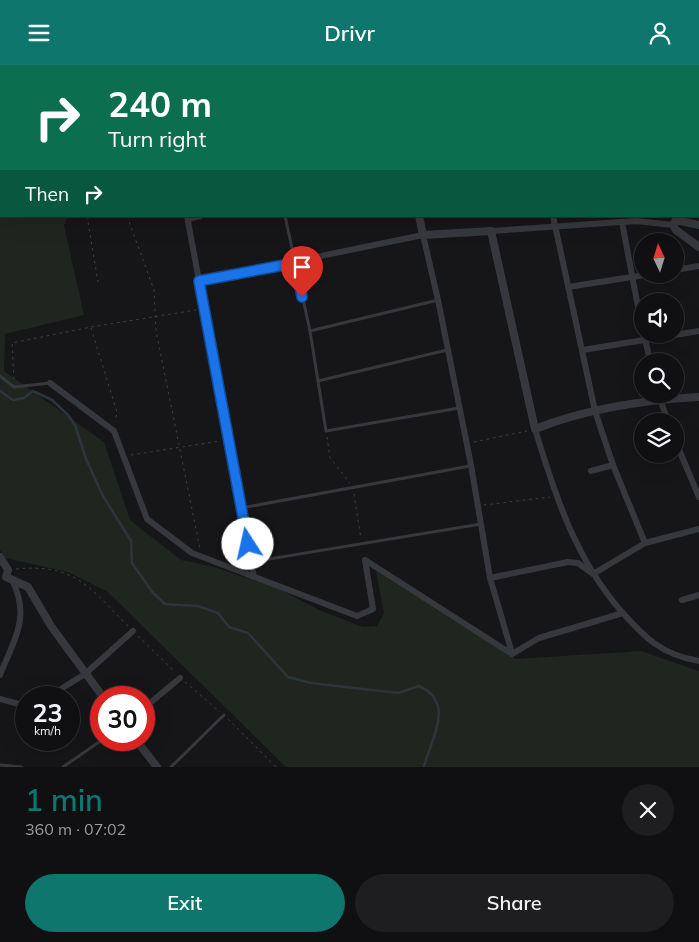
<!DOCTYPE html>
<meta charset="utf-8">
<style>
body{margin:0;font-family:Mulish,sans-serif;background:#1e1e20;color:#f1f3f6;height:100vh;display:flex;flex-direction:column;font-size:19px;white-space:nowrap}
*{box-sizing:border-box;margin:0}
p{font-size:16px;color:#9c9d9f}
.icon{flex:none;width:28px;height:28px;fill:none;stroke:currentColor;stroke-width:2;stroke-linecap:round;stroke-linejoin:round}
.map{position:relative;height:702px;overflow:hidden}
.drawer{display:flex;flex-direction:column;background:#101012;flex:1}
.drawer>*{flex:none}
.hud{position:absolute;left:0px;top:0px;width:700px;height:152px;box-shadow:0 5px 20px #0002,0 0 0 1px #303032;background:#0b6e4f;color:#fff;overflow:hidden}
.needle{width:32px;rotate:356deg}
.tools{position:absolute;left:634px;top:168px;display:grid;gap:10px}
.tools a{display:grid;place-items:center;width:50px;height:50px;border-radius:50%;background:#101012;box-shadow:0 5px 20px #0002,0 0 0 1px #303032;font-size:25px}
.speed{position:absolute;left:15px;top:621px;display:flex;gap:10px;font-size:25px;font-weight:700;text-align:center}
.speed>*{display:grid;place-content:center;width:65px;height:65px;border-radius:50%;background:#101012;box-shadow:0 5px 20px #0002,0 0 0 1px #303032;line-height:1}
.speed small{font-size:12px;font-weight:400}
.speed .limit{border:8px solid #d22;background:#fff;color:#111}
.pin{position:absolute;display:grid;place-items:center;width:42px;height:42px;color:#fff;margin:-51px -21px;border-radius:50% 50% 50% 0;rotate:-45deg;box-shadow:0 0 5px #0007}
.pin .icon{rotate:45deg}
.me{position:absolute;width:55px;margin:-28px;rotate:350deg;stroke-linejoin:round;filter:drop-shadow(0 0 4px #0008)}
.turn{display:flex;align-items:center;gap:18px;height:105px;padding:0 25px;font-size:22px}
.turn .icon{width:65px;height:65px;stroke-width:2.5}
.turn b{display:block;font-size:35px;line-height:42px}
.then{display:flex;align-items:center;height:48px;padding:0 25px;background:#0003;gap:10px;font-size:19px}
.round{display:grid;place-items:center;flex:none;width:52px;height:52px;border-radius:26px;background:#1e1e20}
.head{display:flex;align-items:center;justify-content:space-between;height:85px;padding:0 25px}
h1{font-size:30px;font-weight:600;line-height:38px;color:#0f766e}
.button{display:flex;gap:10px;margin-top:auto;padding:10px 25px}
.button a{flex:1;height:58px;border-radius:30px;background:#0f766e;color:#fff;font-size:20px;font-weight:600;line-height:58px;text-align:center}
.button a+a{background:#1e1e20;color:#f1f3f6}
header{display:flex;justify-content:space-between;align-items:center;height:65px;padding:0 25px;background:#0f766e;color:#fff;font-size:22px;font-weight:600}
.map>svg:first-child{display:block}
</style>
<header><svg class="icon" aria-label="menu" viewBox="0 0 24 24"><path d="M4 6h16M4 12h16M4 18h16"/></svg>Drivr<svg class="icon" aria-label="person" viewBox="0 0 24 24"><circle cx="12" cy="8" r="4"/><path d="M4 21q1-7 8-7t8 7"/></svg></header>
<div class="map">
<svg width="699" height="702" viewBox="0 0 699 702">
<rect width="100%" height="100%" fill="#161618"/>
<polygon fill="#1e261f" points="0,72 1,151 68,151 64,160 84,250 5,269 4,306 104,377 130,455 181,495 214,502 277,523 319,545 363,562 377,561 384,548 376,506 516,594 641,586 699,606 699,702 286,702 108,527 68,507 5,493 0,485"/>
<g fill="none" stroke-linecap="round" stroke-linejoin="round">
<path stroke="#2c353c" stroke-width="2.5" d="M0,326L13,335L24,333L33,326L52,335L68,350L75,360L86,394L103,431L131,476L132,498L153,528L165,539L198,541L218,548L229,562L248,568L288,612L311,618L398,628L419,621C456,638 431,673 424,702"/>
<g stroke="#3d3f44" stroke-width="1" stroke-dasharray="2.5 4" stroke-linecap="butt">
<polyline points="87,151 98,217"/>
<polyline points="127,151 154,225 156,266 200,484"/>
<polyline points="91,263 117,347 115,357"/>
<polyline points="14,314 12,278 91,262 196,245"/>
<polyline points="327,372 330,393 350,418"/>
<polyline points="474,377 527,366"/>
<polyline points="131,390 220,376"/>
<polyline points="354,429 361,474"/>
<polyline points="484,440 550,432"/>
<path d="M16,504C75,498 90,523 128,561"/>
<polyline points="138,571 175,607"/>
<polyline points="185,617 220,647"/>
<polyline points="228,654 276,702"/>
</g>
<g stroke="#37383d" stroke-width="3">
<polyline points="64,0 65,1"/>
<polyline points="256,0 256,1"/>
<polyline points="285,151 310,266 326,366 459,343"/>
<polyline points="310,266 438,235"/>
<polyline points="0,311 14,322 50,318"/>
<polyline points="318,316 447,285"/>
<polyline points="241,443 470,401"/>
<polyline points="251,497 481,459"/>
<polyline points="0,700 22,702"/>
<polyline points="63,702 102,675"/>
<polyline points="171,702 224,650"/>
</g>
<g stroke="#37383d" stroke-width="6">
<polyline points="165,0 165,1"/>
<polyline points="521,0 521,1"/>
<polyline points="620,0 620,1"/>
<polyline points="657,0 657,1"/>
<polyline points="676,0 678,1"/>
<polyline points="40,1 50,0"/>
<polyline points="212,1 218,0"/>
<polyline points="0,6 1,6"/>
<polyline points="699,22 699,23"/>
<polyline points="187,151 254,512"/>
<polyline points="553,151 595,346 613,400 645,478"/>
<polyline points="188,154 200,151"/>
<polyline points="622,157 642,263"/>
<polyline points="491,166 636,156 673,160"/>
<polyline points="675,205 699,201"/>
<polyline points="199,216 423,170 438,235 471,400 490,513 512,588"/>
<polyline points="568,222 651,209"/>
<polyline points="644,269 650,296"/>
<polyline points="583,285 699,266"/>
<polyline points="50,318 114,366 147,454 192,488 357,551 373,544 365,495 512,589 539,573 623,548"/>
<polyline points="658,329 668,356"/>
<path d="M535,364C555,430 575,493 621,546C645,573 662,590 699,596"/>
<polyline points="675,375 699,432"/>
<polyline points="591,406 613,400"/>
<polyline points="490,513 568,497 578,498 593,509 645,478 699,464"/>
<polyline points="682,535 699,530"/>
<path d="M0,610C14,575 31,552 12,515"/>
<polyline points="48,632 85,609 133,566"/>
<polyline points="0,634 26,641"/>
<polyline points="144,643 180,613"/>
</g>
<g stroke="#37383d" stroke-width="8">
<polyline points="391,0 391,1"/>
<path d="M419,151L423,170L491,166L535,364C588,343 642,335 699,332"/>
<polyline points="699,160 676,155 673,160 676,165 699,182"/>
<polyline points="0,492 8,505 6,512 28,522 51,561 103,632"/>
<polyline points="136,675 157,702"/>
</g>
</g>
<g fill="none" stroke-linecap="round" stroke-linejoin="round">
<g stroke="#114b97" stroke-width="12">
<polyline id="route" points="248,479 199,216 295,198 302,232"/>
</g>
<use href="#route" stroke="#1a73e8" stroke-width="9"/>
</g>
</svg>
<div class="tools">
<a><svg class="needle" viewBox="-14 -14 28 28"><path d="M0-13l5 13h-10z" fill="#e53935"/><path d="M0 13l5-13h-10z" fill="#9c9d9f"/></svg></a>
<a><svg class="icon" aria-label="sound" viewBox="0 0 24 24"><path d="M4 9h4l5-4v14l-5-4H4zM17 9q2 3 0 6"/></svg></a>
<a><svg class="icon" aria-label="search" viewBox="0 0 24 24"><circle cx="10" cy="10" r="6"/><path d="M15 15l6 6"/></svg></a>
<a><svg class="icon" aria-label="layers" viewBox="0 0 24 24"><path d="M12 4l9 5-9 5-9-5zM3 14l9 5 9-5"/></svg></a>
</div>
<div class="speed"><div>23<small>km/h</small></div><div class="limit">30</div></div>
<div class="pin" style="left:302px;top:232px;background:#d93025"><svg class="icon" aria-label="arrive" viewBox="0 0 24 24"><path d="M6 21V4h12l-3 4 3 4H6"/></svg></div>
<svg class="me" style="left:248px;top:479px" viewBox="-20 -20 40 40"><circle r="19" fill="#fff"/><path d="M0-13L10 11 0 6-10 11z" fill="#1a73e8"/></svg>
<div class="hud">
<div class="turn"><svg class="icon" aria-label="right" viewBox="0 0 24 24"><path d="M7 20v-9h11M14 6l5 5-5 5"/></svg><div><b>240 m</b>Turn right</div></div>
<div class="then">Then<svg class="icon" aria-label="right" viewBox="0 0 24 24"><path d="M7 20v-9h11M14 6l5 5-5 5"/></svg></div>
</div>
</div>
<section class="drawer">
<div class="head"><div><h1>1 min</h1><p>360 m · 07:02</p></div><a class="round"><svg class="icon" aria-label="close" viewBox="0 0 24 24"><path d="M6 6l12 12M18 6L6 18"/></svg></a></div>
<div class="button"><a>Exit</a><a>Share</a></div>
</section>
